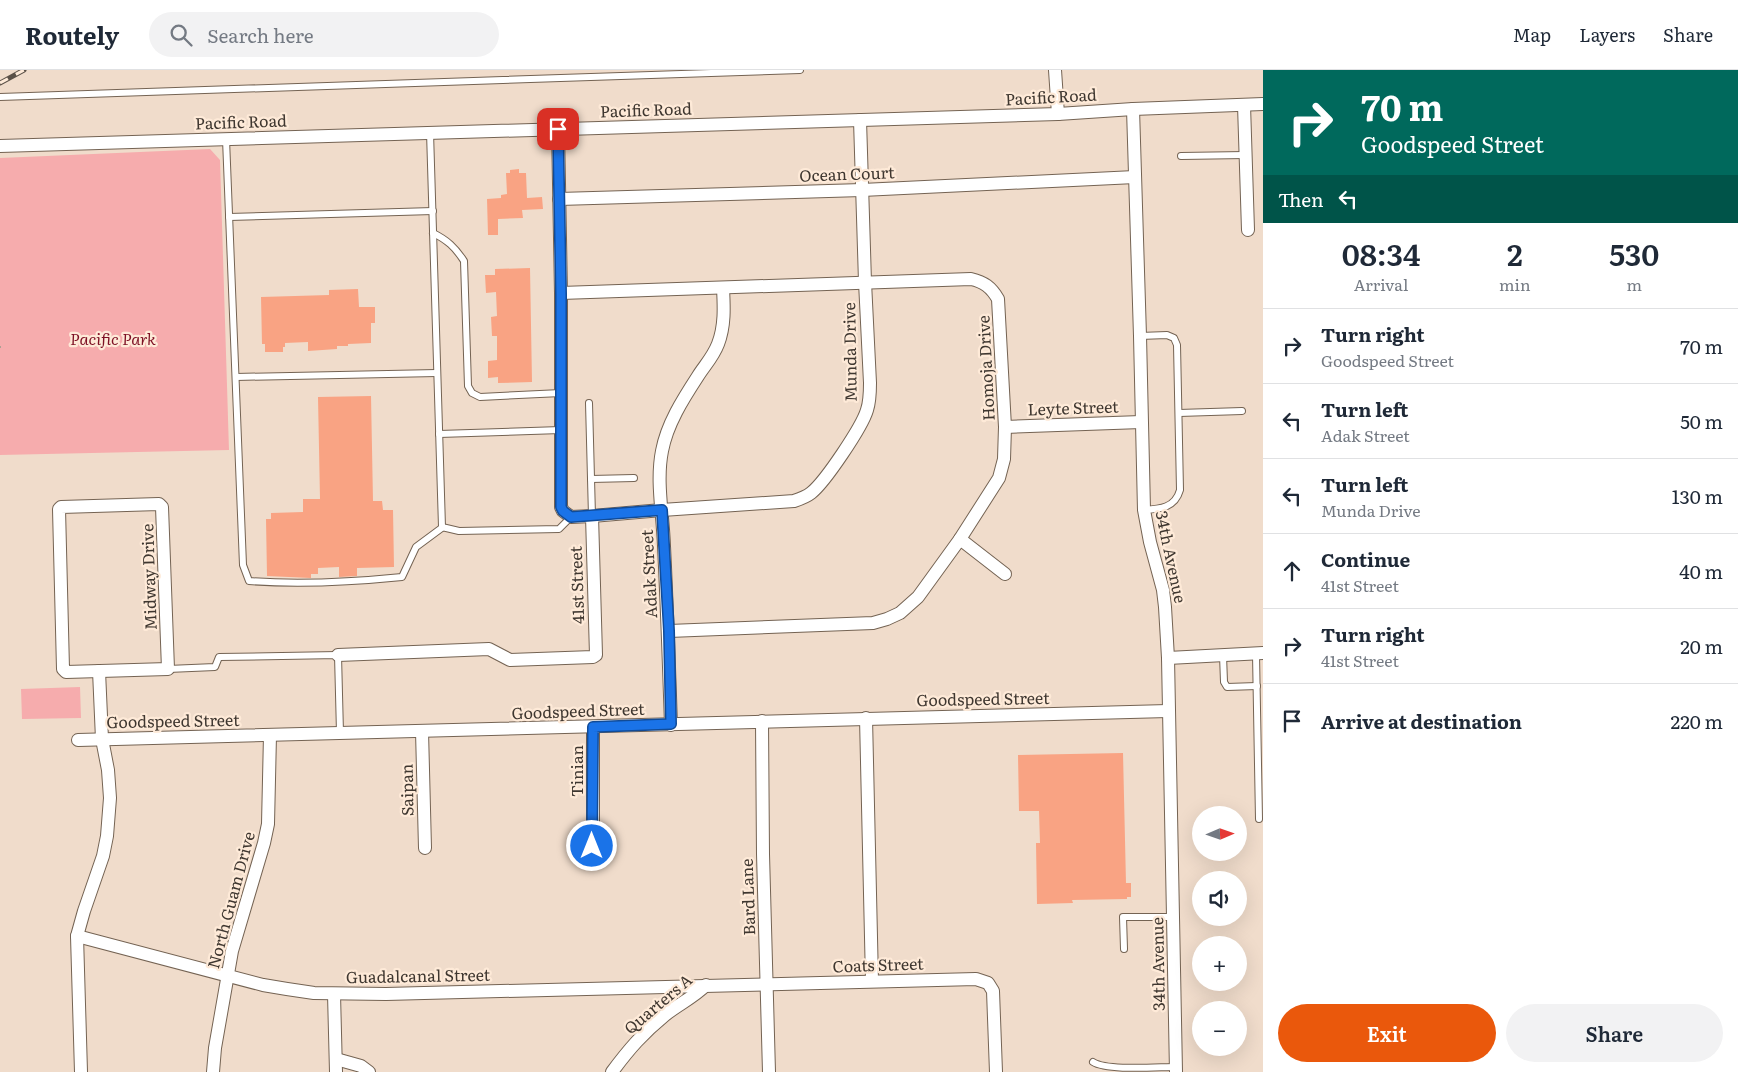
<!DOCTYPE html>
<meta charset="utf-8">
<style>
body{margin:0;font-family:Literata,serif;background:#f2f2f3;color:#1f2937;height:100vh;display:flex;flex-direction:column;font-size:19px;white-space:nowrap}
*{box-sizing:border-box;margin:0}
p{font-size:16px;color:#747a83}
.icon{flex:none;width:28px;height:28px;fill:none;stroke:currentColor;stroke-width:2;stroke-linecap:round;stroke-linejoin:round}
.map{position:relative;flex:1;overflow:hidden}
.drawer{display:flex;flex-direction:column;background:#fff;width:475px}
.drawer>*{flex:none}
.guide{background:#00695c;color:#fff;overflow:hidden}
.needle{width:32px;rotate:88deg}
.tools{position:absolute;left:1192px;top:736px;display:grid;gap:10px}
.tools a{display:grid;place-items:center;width:55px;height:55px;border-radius:50%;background:#fff;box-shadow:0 5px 20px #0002;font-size:25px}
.pin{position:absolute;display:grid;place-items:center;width:42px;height:42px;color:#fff;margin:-21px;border-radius:10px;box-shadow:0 2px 8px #0006}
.me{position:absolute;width:55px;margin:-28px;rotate:0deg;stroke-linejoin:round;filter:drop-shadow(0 0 4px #0008)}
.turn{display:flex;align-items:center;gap:18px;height:105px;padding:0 15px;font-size:22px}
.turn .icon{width:65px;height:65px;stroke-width:2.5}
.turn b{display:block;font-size:35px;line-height:42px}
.then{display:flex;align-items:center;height:48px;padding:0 15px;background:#0003;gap:10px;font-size:19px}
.eta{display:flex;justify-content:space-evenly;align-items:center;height:85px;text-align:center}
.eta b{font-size:30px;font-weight:600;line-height:35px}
.action{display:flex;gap:10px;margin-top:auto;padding:10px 15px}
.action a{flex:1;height:58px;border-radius:30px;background:#ea580c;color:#fff;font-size:20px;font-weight:600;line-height:58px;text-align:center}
.action a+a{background:#f2f2f3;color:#1f2937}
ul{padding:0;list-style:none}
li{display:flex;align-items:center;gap:15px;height:75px;padding:0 15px;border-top:1px solid #e0e1e3}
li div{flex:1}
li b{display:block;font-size:19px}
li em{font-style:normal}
header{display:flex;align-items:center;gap:30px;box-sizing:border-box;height:70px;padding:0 25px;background:#fff;border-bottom:1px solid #e0e1e3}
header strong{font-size:24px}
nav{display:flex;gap:28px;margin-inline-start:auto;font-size:18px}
.search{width:350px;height:45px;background:#f2f2f3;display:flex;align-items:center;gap:12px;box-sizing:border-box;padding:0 18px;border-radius:28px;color:#747a83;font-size:19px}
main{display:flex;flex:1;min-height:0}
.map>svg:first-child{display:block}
</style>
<header>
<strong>Routely</strong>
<div class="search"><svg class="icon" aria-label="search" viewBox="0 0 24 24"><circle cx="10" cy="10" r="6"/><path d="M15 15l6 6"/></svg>Search here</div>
<nav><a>Map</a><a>Layers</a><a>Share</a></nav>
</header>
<main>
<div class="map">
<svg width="1263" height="1002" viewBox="0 0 1263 1002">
<rect width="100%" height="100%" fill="#f0dccb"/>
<g fill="#f6acad">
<polygon points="210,79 220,90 229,380 0,385 0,88"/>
<polygon points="80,617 81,648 22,649 21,619"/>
</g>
<g fill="#f9a383">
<polygon points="519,99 519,103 526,103 527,128 542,127 543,139 522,140 523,148 498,149 498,165 488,165 487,129 501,128 501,125 507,124 506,103 510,103 510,100"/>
<polygon points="530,198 532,312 498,313 498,307 488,308 488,291 497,290 497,266 492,266 491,247 497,246 496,222 486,223 485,205 495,205 495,199"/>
<polygon points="358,219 359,237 375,237 375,253 371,253 371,273 348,274 348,276 337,276 337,279 308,281 308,272 285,273 285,277 283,277 283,282 265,282 265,274 262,274 261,227 329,225 329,220"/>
<polygon points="371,326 373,431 382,431 383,440 393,440 394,497 357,498 357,506 339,507 339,497 318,498 318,504 311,504 311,508 267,506 266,449 271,449 271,443 303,442 303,429 320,429 318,327"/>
<polygon points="1123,683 1126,813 1131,813 1131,827 1127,827 1127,829 1072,830 1073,833 1037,834 1036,773 1040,773 1039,741 1019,741 1018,685"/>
</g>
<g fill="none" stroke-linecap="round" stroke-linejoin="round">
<g stroke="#746353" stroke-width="8">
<g id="service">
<polyline points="0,27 800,0"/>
<polyline points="430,62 442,457 459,461 559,459 571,447"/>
<path d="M226,69L243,495L249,511C300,515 352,512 402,507L416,477L443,457"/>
<polyline points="1181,86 1245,85"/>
<polyline points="229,147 433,141"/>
<path d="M433,163C447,170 455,177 464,191L468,316L472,323L480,327L561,323"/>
<path d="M1140,266L1167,265L1174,268L1177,275L1180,420C1175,438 1160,439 1144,440"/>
<polyline points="236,307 437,303"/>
<polyline points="589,333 592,446"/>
<polyline points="1179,343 1242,341"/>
<polyline points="439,364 561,360"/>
<polyline points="591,409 634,408"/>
<polyline points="1256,584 1259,749"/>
<polyline points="1223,585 1224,612 1227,617 1257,616"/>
<polyline points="168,599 215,597 219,587 338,585 340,663"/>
<polyline points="1124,879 1123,847 1173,847"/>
<path d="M1093,992C1107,1001 1157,997 1176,997"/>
</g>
</g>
<g stroke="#746353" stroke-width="14">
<g id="minor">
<polyline points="1055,0 1058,44"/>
<polyline points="1244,35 1248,160"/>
<polyline points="1133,39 1140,266 1144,440 1150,472 1163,520 1165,537 1168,588 1176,1002"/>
<path d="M558,59L561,223V437L563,441L571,447L592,446L662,440L794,431C800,429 806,427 811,423C825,412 862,357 867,340C870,331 870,322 870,313L865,212L860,50"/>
<polyline points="0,76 1058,44 1133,39 1263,34"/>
<polyline points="559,129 862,120 1135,107"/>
<path d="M561,223L971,209C984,212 991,217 998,229L1005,357L1004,389L999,408L960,469L918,527L900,543L887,549L873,553L669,561"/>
<polyline points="1005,357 1141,352"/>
<polygon points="159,434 162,437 168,599 66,602 63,599 59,439 61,437"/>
<polyline points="960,469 1005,504"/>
<polyline points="338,585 489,579 510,590 593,587 596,585 592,446"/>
<polyline points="1168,588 1263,583"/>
<polyline points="866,648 872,911"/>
<polyline points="762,651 763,784 769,1002"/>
<path d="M671,655C669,595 667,535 664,476C663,445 656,411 662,381C667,354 683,329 698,306C705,295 713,287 718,274C725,256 724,237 723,218"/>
<polyline points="422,661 425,778"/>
<polyline points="78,670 1168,641"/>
<polyline points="593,776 593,657"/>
<polyline points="77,866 263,915 287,919 314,923 386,924 976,909 988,913 993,921 996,1002"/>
<polyline points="334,924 336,1002"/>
<polyline points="336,989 361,996 369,1002"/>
<polyline points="81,1002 77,866 84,841 103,786 107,766 110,728 108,700 102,669 99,601"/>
<polyline points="213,1002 215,978 232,881 264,773 268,754 270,665"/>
<path d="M612,1002C629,979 643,963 665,945C679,934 694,927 706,915"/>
</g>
</g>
<polyline stroke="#ae9f92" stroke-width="2" stroke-dasharray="4 2.5" stroke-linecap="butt" points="0,276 0,278"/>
<use href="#service" stroke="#fff" stroke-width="6"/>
<use href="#minor" stroke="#fff" stroke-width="12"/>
<g stroke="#5b5148" stroke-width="5">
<polyline id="rail" points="0,13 24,0"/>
</g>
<use href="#rail" stroke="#feead8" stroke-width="3" stroke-dasharray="9" stroke-linecap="butt"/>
</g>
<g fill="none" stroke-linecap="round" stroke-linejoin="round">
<g stroke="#114b97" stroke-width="12">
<polyline id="route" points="558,59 561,224 561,437 563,441 571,447 662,440 669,561 671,654 593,657 592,776"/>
</g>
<use href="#route" stroke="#1a73e8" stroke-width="9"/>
</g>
<g text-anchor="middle" stroke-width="4.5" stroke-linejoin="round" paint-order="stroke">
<g font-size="16" fill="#3f3730" stroke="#feead8">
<text transform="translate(1051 27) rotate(-3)" y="6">Pacific Road</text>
<text transform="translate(646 40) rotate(-2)" y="6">Pacific Road</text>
<text transform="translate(241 52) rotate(-2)" y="6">Pacific Road</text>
<text transform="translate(847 104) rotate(-2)" y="6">Ocean Court</text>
<text transform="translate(850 282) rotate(-91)" y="6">Munda Drive</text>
<text transform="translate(986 298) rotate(-93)" y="6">Homoja Drive</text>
<text transform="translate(1073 338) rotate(-2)" y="6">Leyte Street</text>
<text transform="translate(1171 487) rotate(78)" y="6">34th Avenue</text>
<text transform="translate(649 504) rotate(-93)" y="6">Adak Street</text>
<text transform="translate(149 507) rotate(-92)" y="6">Midway Drive</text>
<text transform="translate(577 515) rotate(-92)" y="6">41st Street</text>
<text transform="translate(983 629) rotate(-1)" y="6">Goodspeed Street</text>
<text transform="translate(578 641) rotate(-2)" y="6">Goodspeed Street</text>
<text transform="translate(173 651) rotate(-1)" y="6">Goodspeed Street</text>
<text transform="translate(577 701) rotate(-90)" y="6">Tinian</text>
<text transform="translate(407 720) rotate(-91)" y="6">Saipan</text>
<text transform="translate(748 827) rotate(-92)" y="6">Bard Lane</text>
<text transform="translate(231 830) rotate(-75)" y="6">North Guam Drive</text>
<text transform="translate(1158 894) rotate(-91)" y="6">34th Avenue</text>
<text transform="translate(878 895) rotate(-2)" y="6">Coats Street</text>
<text transform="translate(418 906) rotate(-1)" y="6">Guadalcanal Street</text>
<text transform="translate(658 934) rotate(-40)" y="6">Quarters A</text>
</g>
<g font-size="16" font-style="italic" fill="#7e1024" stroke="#feead8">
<text x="113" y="275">Pacific Park</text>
</g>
</g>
</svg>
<div class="tools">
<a><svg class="needle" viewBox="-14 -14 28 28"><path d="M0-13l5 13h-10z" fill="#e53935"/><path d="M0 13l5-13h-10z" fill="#747a83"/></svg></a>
<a><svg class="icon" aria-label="sound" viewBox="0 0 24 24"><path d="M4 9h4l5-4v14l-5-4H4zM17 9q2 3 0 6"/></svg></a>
<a>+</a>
<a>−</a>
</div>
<div class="pin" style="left:558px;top:59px;background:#d93025"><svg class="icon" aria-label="arrive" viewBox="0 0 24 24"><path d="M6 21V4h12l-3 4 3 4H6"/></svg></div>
<svg class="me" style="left:592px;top:776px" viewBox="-20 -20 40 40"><circle r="17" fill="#1a73e8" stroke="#fff" stroke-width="3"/><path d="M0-11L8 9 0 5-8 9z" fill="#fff"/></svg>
</div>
<section class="drawer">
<div class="guide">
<div class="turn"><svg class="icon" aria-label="right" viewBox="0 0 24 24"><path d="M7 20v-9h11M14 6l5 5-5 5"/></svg><div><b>70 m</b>Goodspeed Street</div></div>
<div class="then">Then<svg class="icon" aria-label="left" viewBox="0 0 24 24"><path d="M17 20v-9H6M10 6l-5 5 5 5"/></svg></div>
</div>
<div class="eta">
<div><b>08:34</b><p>Arrival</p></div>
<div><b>2</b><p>min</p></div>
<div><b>530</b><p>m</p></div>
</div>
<ul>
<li><svg class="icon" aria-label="right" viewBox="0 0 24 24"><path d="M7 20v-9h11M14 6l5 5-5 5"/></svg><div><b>Turn right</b><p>Goodspeed Street</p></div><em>70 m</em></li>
<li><svg class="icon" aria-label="left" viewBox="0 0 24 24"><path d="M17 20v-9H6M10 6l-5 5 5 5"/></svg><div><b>Turn left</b><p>Adak Street</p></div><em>50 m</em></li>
<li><svg class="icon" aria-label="left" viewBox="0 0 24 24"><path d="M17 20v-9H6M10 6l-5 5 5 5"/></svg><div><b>Turn left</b><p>Munda Drive</p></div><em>130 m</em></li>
<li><svg class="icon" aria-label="ahead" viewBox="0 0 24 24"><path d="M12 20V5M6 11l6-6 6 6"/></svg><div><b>Continue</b><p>41st Street</p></div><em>40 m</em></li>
<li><svg class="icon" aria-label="right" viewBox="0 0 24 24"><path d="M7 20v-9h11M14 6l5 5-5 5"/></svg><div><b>Turn right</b><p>41st Street</p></div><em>20 m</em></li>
<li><svg class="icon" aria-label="arrive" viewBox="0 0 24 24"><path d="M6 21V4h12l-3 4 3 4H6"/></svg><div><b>Arrive at destination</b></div><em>220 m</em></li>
</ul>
<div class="action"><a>Exit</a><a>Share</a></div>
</section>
</main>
